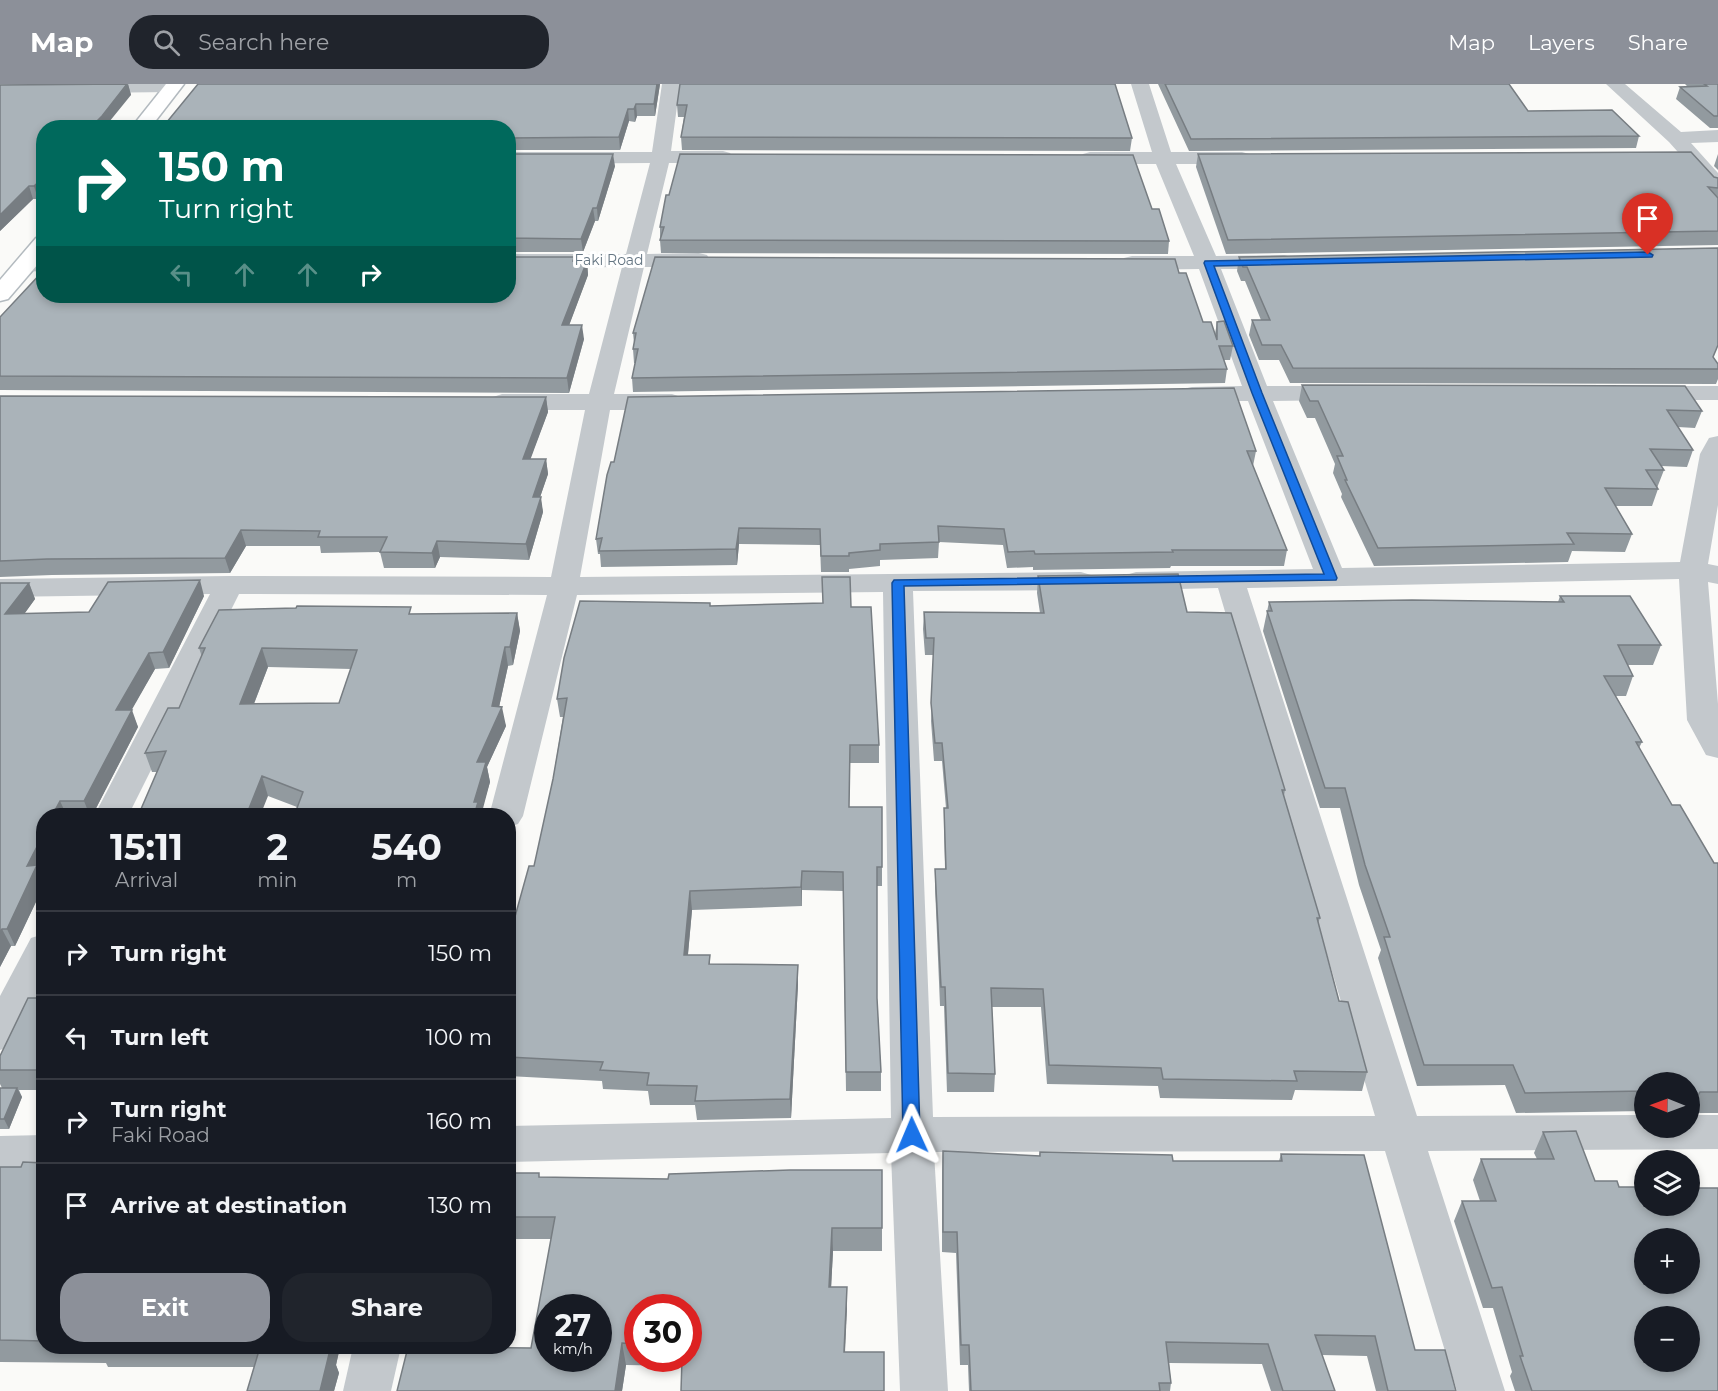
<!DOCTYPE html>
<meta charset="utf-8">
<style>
body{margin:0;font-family:Montserrat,sans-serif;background:#20242c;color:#f1f3f6;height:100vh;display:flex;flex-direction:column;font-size:22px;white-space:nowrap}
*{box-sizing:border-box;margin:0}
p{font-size:20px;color:#9ea1a6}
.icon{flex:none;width:33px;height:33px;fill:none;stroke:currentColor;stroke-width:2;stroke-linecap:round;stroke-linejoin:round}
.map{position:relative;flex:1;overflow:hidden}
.side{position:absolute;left:36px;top:724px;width:480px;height:546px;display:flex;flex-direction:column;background:#171b24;border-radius:24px;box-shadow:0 3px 9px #0003}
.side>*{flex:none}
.top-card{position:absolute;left:36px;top:36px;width:480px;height:183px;border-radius:24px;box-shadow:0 3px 9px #0003;background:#00695c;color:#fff;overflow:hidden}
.needle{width:39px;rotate:271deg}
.controls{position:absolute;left:1634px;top:988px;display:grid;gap:12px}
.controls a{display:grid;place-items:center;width:66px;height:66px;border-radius:50%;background:#171b24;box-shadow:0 3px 9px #0003;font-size:30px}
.speed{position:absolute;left:534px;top:1210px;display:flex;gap:12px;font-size:30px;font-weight:700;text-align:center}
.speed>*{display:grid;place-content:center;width:78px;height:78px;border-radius:50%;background:#171b24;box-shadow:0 3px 9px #0003;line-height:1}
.speed small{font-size:15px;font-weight:400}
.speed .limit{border:9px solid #d22;background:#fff;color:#111}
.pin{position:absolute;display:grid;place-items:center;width:51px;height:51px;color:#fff;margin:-62px -26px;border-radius:50% 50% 50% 0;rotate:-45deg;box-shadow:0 0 6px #0007}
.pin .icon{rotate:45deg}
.me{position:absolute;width:66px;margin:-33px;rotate:359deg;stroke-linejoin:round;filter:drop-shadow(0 0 4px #0008)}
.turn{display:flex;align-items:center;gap:21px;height:126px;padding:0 24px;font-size:27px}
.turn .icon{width:78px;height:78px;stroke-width:2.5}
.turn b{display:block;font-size:42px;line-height:51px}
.lanes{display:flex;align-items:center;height:57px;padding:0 24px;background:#0003;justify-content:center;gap:30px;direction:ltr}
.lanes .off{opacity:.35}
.eta{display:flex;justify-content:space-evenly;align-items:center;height:102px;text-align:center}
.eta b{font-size:36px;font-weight:700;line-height:42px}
.button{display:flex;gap:12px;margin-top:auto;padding:12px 24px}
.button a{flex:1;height:69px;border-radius:24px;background:#8c9099;color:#fff;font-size:24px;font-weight:700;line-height:69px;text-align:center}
.button a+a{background:#20242c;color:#f1f3f6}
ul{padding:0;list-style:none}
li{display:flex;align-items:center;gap:18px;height:84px;padding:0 24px;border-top:2px solid #363941}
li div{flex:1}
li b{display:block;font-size:22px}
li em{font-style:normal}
header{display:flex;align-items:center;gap:36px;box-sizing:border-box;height:84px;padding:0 30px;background:#8c9099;color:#fff}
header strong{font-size:28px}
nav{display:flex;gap:33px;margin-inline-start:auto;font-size:21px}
.search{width:420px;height:54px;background:#20242c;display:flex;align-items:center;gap:15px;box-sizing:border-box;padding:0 21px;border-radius:24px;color:#9ea1a6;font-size:22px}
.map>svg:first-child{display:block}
</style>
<header>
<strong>Map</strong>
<div class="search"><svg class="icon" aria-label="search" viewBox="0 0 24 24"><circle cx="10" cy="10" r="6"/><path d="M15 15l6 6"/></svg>Search here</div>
<nav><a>Map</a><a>Layers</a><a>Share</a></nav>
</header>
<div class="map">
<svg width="1718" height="1307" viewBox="0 0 1718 1307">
<rect width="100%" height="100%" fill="#fafaf8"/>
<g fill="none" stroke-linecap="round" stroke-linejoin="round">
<g stroke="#b3babf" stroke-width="3">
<g id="secondary">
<polygon points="166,0 184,0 150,44 131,44"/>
<polygon points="44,153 44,173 8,215 0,217 0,196 36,154"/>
</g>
</g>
<g fill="#c3c8cc" fill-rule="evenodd">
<polygon points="0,0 179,0 181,3 178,7 172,8 0,10"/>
<polygon points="662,0 680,0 671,67 723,67 730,69 733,73 730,77 723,79 669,79 647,170 699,169 707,171 710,176 707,181 699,183 644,183 614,310 672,310 681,313 685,318 681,323 672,326 610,326 580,493 1081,488 1091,491 1096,497 1091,503 1081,506 913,507 933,1033 1375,1032 1218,504 1136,506 1126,503 1121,497 1126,491 1136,488 1313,485 1248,317 1192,317 1183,315 1180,310 1183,305 1192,303 1242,302 1199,185 1132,186 1124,184 1121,179 1124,174 1132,172 1194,172 1156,80 1090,80 1083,78 1080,74 1083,70 1090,68 1152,68 1131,0 1149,0 1171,68 1242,68 1249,70 1252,74 1249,78 1242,80 1176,80 1216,172 1284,171 1292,173 1295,178 1292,183 1284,185 1221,185 1267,302 1344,302 1353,304 1356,309 1353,314 1344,316 1273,317 1342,484 1680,478 1700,370 1709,354 1718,352 1718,421 1708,480 1718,482 1718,500 1708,498 1718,620 1718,674 1706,671 1687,636 1679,495 1247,504 1417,1032 1644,1031 1644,1044 1689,1044 1689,1031 1718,1031 1718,1065 1428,1067 1505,1307 1457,1307 1385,1067 934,1068 948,1307 900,1307 891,1069 508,1078 508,1042 891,1034 883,508 577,511 523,732 518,740 508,743 508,732 489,732 547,511 239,510 128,732 94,732 210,510 0,513 0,495 229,492 551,493 585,326 502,326 493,323 489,318 493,313 502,310 589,310 622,183 508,184 508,170 626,170 650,79 508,80 508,68 652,68"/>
<polygon points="1606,0 1625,0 1681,48 1718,46 1718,58 1691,59 1718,89 1718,107 1711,105 1669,58"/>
<polygon points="25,174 44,174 44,188 17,186 14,181 17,176"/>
<polygon points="1645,302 1718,302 1718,316 1645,316 1636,314 1633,309 1636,304"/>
<polygon points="44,850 44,903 14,961 0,966 0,912 31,854"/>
<polygon points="44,1051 44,1087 0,1088 0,1052"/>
<polygon points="353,1263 401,1263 391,1307 343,1307"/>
</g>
<use href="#secondary" fill="#fff" fill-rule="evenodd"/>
</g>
<g fill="#929a9f" fill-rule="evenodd">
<polygon points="128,0 131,11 44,44 44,109 38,115 33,115 0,147 0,1"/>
<polygon points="660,0 655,32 637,32 635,38 629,37 620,66 508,66 508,44"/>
<polygon points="680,0 1132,54 1130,67 682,66 681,53 684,33 678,33 677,21"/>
<polygon points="1158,0 1509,0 1528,27 1639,52 1636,64 1189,67"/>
<polygon points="1685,0 1718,0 1718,44 1710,44 1676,15 1680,3 1688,3"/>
<polygon points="508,70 615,82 598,137 595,137 583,168 508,168"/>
<polygon points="1198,70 1714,93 1718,94 1718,161 1226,170 1196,83"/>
<polygon points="1718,70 1718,86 1714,82"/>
<polygon points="1152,125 1169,157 1168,170 661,169 660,156 660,143"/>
<polygon points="1239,173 1714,274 1718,280 1718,295 1716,300 1290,299 1279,276 1259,276 1249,251 1252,236 1261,236 1245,197 1241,197 1237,187"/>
<polygon points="575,177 587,177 588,191 569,241 584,255 569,309 0,306 0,233"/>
<polygon points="1179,189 1203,238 1215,250 1217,238 1233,262 1230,276 1224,276 1227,285 1225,299 633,308 632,294 635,279 634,279 633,265 634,259 633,249"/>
<polygon points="1302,301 1702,327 1695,344 1678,343 1693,366 1687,383 1661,382 1664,386 1657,404 1658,405 1652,422 1615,422 1632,450 1625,468 1572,467 1568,478 1374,482 1341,413 1342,410 1333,389 1335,380 1315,334 1307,334 1299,317"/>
<polygon points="0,312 546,313 548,328 530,375 546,375 548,390 540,413 543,428 529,476 440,473 435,484 384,484 380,468 321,469 320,462 246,462 230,489 52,491 0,493"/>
<polygon points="1256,367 1253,382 1287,466 1284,482 1171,482 1170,484 1033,486 1033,483 1007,484 1003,461 939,458 938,474 880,476 880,482 849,485 849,488 821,488 820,461 739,460 737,481 601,483 600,470 598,470 596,455 607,391"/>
<polygon points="1038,492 1187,528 1285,706 1284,712 1320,834 1318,839 1339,917 1367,988 1362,1007 1295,1006 1292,1016 1160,1014 1158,1002 1047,1000 1041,923 992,923 995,990 994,1008 947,1008 944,922 940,922 935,803 935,785 945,785 944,742 944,724 946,724 942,677 934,677 931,637 934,571 925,571 923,545 924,528 1040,529 1037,509"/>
<polygon points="822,493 851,523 879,661 879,679 850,679 849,723 882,723 882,802 877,802 877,914 881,988 881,1007 846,1007 843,807 802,806 802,822 692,826 688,871 710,871 710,880 798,881 798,900 791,1034 697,1036 695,1021 650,1021 648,1007 603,1005 602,997 508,992 508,847 511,847 534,782 553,695 563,633 560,633 557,615 710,519 710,522 823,519"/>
<polygon points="0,499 29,499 35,515 24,530 89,528 204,512 169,584 155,585 131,626 138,643 92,732 44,732 44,781 40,788 44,795 44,801 15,862 11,862 0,883"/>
<polygon points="1560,512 1661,561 1653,581 1628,581 1633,592 1626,612 1616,612 1642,658 1639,664 1672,721 1714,779 1718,779 1718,1029 1689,1029 1689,1030 1689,999 1644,999 1644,1027 1516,1029 1505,1001 1417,1002 1378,874 1381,866 1359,801 1340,724 1320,724 1263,547 1269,518 1558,518"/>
<path d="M517,529L520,547L513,581L508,582L499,623L506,642L487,683L490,698L480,731L297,723L268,712L157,688H152L145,669L179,624L202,573L199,564L413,530ZM268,583L351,585L339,619L254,620Z"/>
<polygon points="44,914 44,1006 19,1006 22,1013 9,1045 0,1045 0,1004 2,1004 0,1000 0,972"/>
<polygon points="1543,1048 1595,1097 1718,1307 1515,1307 1510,1292 1512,1288 1493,1224 1483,1224 1454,1137 1462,1117 1480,1117 1473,1096 1481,1075 1537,1075 1534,1069"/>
<polygon points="943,1067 1039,1072 1040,1068 1173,1077 1279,1077 1281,1070 1415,1266 1456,1307 1376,1307 1367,1272 1322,1271 1335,1307 1271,1307 1262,1280 1169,1279 1171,1299 1170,1307 969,1307 968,1281 960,1281 956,1169 942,1168 942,1088"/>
<polygon points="44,1079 44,1263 340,1263 336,1281 339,1289 334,1307 247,1307 254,1283 108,1283 106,1279 0,1278 0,1083 21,1083"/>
<path d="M508,1089L540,1093L882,1144V1167H833L831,1203L847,1225L682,1282L626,1281L622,1307H397L531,1264L551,1155H508ZM638,1224H688V1275H638Z"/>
</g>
<g fill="#777d82">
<polygon points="128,0 131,11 105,43 90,44"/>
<polygon points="657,0 660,0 655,32 654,20"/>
<polygon points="636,20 637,32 635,38 634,25"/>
<polygon points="628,25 629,37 620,66 619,53"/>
<polygon points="613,70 615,82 598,137 597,124"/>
<polygon points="44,93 44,109 38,115 34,102"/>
<polygon points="29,102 33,115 0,147 0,131"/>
<polygon points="593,124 595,137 583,168 581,155"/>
<polygon points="587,177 588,191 564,255 562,241"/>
<polygon points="582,241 584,255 569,309 567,294"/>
<polygon points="546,313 548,328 525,390 523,375"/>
<polygon points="546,375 548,390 535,428 533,413"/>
<polygon points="541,413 543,428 529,476 526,460"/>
<polygon points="739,444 739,460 737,481 736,465"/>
<polygon points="241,446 246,462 230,489 225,474"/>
<polygon points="437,457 440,473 435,484 432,469"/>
<polygon points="200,496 204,512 169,584 163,568"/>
<polygon points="29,499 35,515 12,547 5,530"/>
<polygon points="517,529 520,547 513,581 510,563"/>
<polygon points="505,563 508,582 496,637 502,623 506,642 487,683 490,698 481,732 474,732 477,678 492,622"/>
<polygon points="262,564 268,583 246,640 240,620"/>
<polygon points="149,569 155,585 122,643 116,626"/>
<polygon points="132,626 138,643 92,732 90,732 84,717"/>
<polygon points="262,692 268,712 260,732 246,732"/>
<polygon points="60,717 67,732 52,732"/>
<polygon points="44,749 44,781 40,788 44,795 44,801 15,862 7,845 27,782"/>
<polygon points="802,787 802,822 801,803"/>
<polygon points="690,807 692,826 686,890 684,871"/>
<polygon points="2,845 11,862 0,883 0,849"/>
<polygon points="798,881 798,900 791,1034 790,1015"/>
<polygon points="17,1004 22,1013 9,1045 4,1035"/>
<polygon points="832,1144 833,1167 830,1225 829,1203"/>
<polygon points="847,1203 847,1225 844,1290 844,1268"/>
<polygon points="622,1259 626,1281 622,1307 615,1307"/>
<polygon points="326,1263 340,1263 336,1281 339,1289 334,1307 320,1307"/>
</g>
<g fill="#aab3b9" stroke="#777d82" stroke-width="1.5" fill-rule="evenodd">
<polygon points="127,0 102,32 90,44 44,44 44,93 34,102 29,102 0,131 0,1"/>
<polygon points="198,0 657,0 654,20 636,20 634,25 628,25 619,53 508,54 508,44 162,44"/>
<polygon points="680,0 1115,0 1132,54 681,53 687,21 677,21"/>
<polygon points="1165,0 1509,0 1528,27 1612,26 1639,52 1191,55"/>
<polygon points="1704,0 1718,0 1718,32 1714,32 1680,3 1707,2"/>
<polygon points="1691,68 1714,93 1718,94 1718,104 1708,103 1718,114 1718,147 1228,156 1198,70"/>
<polygon points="508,70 613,70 597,124 593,124 581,155 508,154"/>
<polygon points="680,70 1133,71 1152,125 1159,125 1169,157 660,156 664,143 660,143 666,111 669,111"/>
<polygon points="1718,164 1718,261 1713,273 1718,280 1718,285 1293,284 1281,261 1262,261 1252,236 1270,236 1247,183 1243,183 1239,173"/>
<polygon points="508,173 574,173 573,177 587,177 562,241 582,241 567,294 0,292 0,233 44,186 44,212 508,212"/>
<polygon points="655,173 1175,175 1179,189 1186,189 1203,238 1211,238 1217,256 1217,238 1224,237 1233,262 1219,262 1227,285 632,294 638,265 633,265 636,249 633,249"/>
<polygon points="1302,301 1685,302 1702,327 1667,326 1693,366 1650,365 1664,386 1646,386 1658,405 1605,404 1632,450 1567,449 1574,460 1378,464 1345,396 1347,396 1337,372 1343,372 1318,317 1310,317"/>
<polygon points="1234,304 1256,367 1247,367 1287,466 1172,466 1173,468 1035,470 1034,467 1008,468 1004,445 938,442 939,458 880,460 880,466 849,469 849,472 821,472 820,445 739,444 736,465 599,467 602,454 596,455 607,391 611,378 614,378 628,313"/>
<polygon points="0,312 546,313 523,375 546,375 533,413 541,413 526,460 437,457 432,469 380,468 387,453 318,453 320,447 241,446 225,474 47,475 0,477"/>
<polygon points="1178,490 1187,528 1231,529 1285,706 1282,706 1320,834 1317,834 1339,917 1348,918 1367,988 1294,987 1297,997 1163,995 1161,984 1049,981 1043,905 991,904 995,990 948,989 945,903 941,903 935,785 946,785 944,724 948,724 942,659 935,659 931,619 934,554 926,554 924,528 1044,529 1038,492"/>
<polygon points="822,493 850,493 851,523 871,523 879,661 850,661 849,723 882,723 882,783 877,783 877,914 881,988 846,988 843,788 802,787 801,803 690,807 684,871 710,871 709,880 798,881 790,1015 695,1017 697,1002 647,1001 649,989 600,986 603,978 508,973 508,929 513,914 508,913 508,847 511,847 529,782 534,782 553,695 567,614 557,615 564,574 580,517 710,519 710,522 823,519"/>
<polygon points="200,496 163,568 149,569 116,626 132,626 84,717 60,717 52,732 44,732 44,749 27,782 37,781 7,845 2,845 0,849 0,499 29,499 5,530 89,528 108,498"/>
<polygon points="1560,512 1630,512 1661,561 1618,561 1633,592 1604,592 1642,658 1636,658 1672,721 1680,721 1714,779 1718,779 1718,1008 1700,1008 1697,1013 1689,1013 1689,999 1644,999 1644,1007 1525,1009 1513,981 1424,981 1384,853 1390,853 1365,781 1345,704 1325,704 1267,527 1272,527 1269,518 1412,516 1564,518"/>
<path d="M297,522L411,523L409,530L517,529L510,563H505L492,622L502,623L477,678H486L474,718H478L474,732H294L303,708L262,692L246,732H138L166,667L145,669L168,624H179L205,564H199L219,526L296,524ZM262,564L357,566L339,619L240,620Z"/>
<polygon points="28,914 44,914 44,986 0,986 0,972"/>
<polygon points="0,1004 17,1004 4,1035 0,1035"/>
<path d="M1576,1047L1595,1097H1617L1619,1103H1644V1122H1689V1104H1718V1307H1532L1520,1272H1523L1502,1203L1492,1204L1462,1117H1496L1481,1075H1554L1543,1048ZM1644,1155H1689V1200H1644ZM1644,1233H1689V1278H1644Z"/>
<polygon points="943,1067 1040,1072 1040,1068 1172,1071 1173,1077 1282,1077 1281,1070 1364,1071 1415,1266 1445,1266 1456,1307 1388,1307 1375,1252 1315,1251 1335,1307 1283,1307 1268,1260 1166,1258 1171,1299 1159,1299 1160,1307 971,1307 969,1261 961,1261 957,1148 943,1148"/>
<polygon points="23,1078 44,1079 44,1161 41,1168 44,1168 44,1257 0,1256 0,1083 21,1083"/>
<path d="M790,1086H882V1144H832L829,1203H847L844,1268H884V1307H681L682,1275H688V1224H638V1260L622,1259L615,1307H397L408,1263L531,1264L555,1133H508V1089H539V1093L668,1095L669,1090ZM548,1224H598V1275H548Z"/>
<polygon points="260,1263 326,1263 326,1267 330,1266 320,1307 247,1307"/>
</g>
<polygon fill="#1a73e8" stroke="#114b97" stroke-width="1.5" points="1648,168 1653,171 1652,173 1214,182 1262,309 1337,494 1336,496 904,502 920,1051 918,1056 912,1058 905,1056 903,1051 892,499 894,496 1324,490 1252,309 1204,179 1205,177"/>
<g text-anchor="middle" stroke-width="6" stroke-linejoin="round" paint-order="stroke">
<g font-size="14" fill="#657683" stroke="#fff">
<text x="609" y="181">Faki Road</text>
</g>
</g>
</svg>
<div class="controls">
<a><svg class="needle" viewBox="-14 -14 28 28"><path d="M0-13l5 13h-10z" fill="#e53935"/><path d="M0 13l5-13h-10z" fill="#9ea1a6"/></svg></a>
<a><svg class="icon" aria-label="layers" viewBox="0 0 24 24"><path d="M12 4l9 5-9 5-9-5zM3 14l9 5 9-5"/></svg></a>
<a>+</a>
<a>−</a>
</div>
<div class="speed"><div>27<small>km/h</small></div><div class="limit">30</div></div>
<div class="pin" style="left:1648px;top:171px;background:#d93025"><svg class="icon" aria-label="arrive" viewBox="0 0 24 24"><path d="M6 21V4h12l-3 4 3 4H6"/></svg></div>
<svg class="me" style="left:912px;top:1051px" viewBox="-20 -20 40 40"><path d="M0-17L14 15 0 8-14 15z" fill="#1a73e8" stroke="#fff" stroke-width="4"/></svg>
<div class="top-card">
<div class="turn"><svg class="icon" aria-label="right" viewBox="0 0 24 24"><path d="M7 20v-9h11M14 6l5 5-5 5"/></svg><div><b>150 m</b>Turn right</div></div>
<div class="lanes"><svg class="icon off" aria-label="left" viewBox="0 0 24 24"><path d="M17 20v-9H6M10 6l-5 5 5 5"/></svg><svg class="icon off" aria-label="ahead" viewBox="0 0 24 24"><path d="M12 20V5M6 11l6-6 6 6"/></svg><svg class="icon off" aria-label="ahead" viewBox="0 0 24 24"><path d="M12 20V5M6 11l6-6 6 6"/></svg><svg class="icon" aria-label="right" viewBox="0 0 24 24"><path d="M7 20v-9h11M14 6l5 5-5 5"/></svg></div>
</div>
<section class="side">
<div class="eta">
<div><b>15:11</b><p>Arrival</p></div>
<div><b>2</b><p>min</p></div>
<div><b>540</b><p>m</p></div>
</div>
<ul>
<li><svg class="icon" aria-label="right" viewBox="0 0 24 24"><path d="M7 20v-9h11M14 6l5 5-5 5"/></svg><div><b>Turn right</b></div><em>150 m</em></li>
<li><svg class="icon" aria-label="left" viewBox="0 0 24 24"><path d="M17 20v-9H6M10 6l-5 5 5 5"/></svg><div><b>Turn left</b></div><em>100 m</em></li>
<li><svg class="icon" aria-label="right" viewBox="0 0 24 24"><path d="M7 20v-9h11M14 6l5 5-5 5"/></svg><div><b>Turn right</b><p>Faki Road</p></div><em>160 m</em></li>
<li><svg class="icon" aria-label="arrive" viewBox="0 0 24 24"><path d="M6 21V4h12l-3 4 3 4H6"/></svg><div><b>Arrive at destination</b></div><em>130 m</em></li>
</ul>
<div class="button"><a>Exit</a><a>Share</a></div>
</section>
</div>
